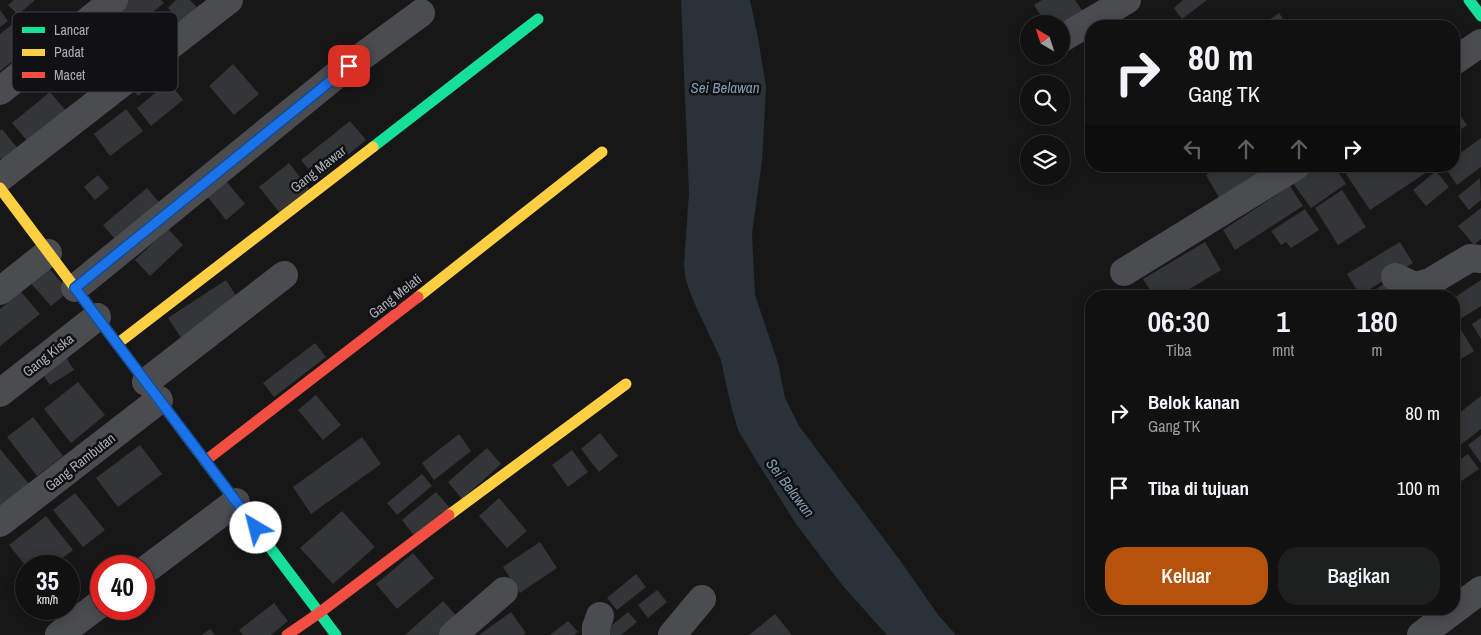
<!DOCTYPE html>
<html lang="id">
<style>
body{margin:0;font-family:"Archivo Narrow",sans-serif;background:#1e1f1f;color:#f1f3f6;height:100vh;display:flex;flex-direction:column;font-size:19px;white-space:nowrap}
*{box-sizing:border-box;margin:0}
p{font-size:16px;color:#9c9d9f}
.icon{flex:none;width:28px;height:28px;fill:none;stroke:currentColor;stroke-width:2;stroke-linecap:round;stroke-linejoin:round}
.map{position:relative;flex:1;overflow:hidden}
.panel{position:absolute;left:1085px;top:290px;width:375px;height:325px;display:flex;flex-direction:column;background:#111;border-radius:20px;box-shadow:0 2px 12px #0003,0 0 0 1px #303131}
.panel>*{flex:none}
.guide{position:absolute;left:1085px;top:20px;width:375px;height:152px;border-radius:20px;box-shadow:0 2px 12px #0003,0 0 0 1px #303131;background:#111;color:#f1f3f6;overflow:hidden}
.needle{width:32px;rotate:321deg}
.controls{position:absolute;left:1020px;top:15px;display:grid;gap:10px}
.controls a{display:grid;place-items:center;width:50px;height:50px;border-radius:50%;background:#111;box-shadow:0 2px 12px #0003,0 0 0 1px #303131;font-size:25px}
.speed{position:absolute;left:15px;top:555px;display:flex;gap:10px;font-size:25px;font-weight:700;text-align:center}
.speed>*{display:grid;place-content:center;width:65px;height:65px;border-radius:50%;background:#111;box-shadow:0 2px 12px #0003,0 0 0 1px #303131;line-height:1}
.speed small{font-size:12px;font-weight:400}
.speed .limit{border:8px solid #d22;background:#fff;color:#111}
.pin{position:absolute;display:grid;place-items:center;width:42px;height:42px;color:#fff;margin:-21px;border-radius:10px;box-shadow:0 2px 8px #0006}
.me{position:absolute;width:55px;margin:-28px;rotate:323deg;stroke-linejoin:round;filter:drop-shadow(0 0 4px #0008)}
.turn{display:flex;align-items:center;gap:18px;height:105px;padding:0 20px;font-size:22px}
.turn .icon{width:65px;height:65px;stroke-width:2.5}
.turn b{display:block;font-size:35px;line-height:42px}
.lanes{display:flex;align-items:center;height:48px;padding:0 20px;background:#0003;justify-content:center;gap:25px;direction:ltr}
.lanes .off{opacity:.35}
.eta{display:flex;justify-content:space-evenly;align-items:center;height:85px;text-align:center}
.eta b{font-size:30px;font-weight:600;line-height:35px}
.button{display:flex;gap:10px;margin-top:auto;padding:10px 20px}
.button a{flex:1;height:58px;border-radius:20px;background:#b45309;color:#fff;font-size:20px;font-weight:600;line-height:58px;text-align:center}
.button a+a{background:#1e1f1f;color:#f1f3f6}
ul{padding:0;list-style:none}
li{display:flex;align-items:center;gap:15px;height:75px;padding:0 20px}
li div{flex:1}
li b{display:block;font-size:19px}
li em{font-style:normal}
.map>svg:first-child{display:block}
</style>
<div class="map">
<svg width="1481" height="635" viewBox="0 0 1481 635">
<rect width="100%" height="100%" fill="#171717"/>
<polygon fill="#2a3239" points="681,0 750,0 758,38 766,87 762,160 752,234 755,295 778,363 785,398 799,426 899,559 939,616 956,635 887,635 843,586 796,524 751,452 738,430 730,402 721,360 694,302 686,281 684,265 689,192"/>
<g fill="#343537">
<polygon points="14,0 35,0 18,15 8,5"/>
<polygon points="129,0 161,0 164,3 129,31 114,11"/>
<polygon points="176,0 190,0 201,12 184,26 168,8"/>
<polygon points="1042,0 1075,0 1085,15 1061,24 1046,24 1034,5"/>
<polygon points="1183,0 1207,0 1182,19 1174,8"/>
<polygon points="0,10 8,21 0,27"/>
<polygon points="1279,13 1288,26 1260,26"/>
<polygon points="24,15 42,38 0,71 0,34"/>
<polygon points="233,64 259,94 234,115 209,86"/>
<polygon points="140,78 147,88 138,96 130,85"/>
<polygon points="169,82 183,100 151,126 137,108"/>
<polygon points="50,92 67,112 29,143 12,123"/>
<polygon points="1454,106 1467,125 1454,134"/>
<polygon points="126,109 143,131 110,156 94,134"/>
<polygon points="350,121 366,140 317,180 301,160"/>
<polygon points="2,129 19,150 3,162 0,158 0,131"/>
<polygon points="1481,138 1481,167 1457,185 1444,166 1454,166 1454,158"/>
<polygon points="289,163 310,190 280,213 259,187"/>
<polygon points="1222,166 1278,166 1220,199 1206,175"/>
<polygon points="1317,166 1334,166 1346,184 1311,208 1293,183"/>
<polygon points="1357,166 1436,166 1370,210 1346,174"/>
<polygon points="1436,171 1449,187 1426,206 1413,190"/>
<polygon points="98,175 109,188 95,200 84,187"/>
<polygon points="1480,178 1481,200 1469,210 1458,196"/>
<polygon points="226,181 245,204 226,220 207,196"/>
<polygon points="1290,186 1303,206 1235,250 1223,230"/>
<polygon points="147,188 164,208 120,245 103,225"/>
<polygon points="1342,190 1366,227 1338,245 1315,208"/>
<polygon points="1481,208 1481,239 1474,245 1458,226"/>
<polygon points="1305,209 1319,230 1291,248 1286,242 1281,245 1271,231"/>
<polygon points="168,229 183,245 150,276 135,260"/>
<polygon points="1205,242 1221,270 1178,296 1154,296 1143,279"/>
<polygon points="1400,242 1413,263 1360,295 1347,274"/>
<polygon points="46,265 69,291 51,306 28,280"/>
<polygon points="1392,278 1405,296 1371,296 1369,294"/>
<polygon points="226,280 242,305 184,342 168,318"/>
<polygon points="1481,280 1481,306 1454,323 1454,298"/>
<polygon points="21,292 40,314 0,346 0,309"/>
<polygon points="1481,318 1481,339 1472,324"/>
<polygon points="1460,328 1474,351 1454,363 1454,332"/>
<polygon points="315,343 326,357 274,397 263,383"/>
<polygon points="62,351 74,370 50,385 38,367"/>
<polygon points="78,382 105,415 71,443 44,409"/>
<polygon points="316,395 341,425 323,440 298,410"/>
<polygon points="1481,396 1481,429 1454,450 1454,417"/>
<polygon points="33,417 63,456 37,476 7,437"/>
<polygon points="600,433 618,456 599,472 581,449"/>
<polygon points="459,434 471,451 434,480 422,463"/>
<polygon points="1481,435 1481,463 1468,445"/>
<polygon points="362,437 381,464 311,514 293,487"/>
<polygon points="140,445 162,474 118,507 96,478"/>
<polygon points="487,448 501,464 462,499 448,482"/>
<polygon points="0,449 33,489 0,506"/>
<polygon points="572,450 588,472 568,487 552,465"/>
<polygon points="1468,454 1479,469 1454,486 1454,464"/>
<polygon points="422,474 432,486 397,515 387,503"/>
<polygon points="436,492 450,508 415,537 402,520"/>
<polygon points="75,493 105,530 83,547 53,510"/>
<polygon points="499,498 527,531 507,548 479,516"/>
<polygon points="342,511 375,547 333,584 300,548"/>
<polygon points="46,516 73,550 52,566 26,566 9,545"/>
<polygon points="540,542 557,568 520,593 503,567"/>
<polygon points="413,553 434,578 397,609 376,584"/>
<polygon points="636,574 646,587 617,610 607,598"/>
<polygon points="657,590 667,602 648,618 638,605"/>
<polygon points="443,601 464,624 451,635 405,635"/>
<polygon points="274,603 288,621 271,635 243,635 239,630"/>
<polygon points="511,612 526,633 523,635 479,635"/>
<polygon points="628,612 637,622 621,635 608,635 605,631"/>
<polygon points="775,614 792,635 749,635"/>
<polygon points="568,621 578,632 574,635 550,635"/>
<polygon points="210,629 215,635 202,635"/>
</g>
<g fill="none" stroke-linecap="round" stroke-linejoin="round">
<g stroke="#4b4c50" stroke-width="28">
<polyline points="1061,39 1127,0"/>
<polyline points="1454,61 1481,43"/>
<polyline points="0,91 114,0"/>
<polyline points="0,178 229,0"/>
<polyline points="1124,272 1296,166"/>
<polyline points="1395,277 1415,286 1430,282 1470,258 1481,259"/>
<polyline points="75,288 334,77 421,13"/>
<polyline points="0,291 48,253"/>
<polyline points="146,382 284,275"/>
<polyline points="0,393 97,317"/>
<polyline points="0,523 159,400"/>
<polyline points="144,571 236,502"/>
<polyline points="59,635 101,603"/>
<polyline points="453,635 504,591"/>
<polyline points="596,635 596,627 600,616"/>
<polyline points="672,635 702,599"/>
<polyline points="1421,635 1481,590"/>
</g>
<g stroke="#16e098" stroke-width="11">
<polyline points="1469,0 1481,16"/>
<polyline points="373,147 538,19"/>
<polyline points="205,461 336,635"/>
</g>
<g stroke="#ffcf43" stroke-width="11">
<polyline points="0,188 205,461"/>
<polyline points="418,297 602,152"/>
<polyline points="117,344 373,147"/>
<polyline points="449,515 626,384"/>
</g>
<g stroke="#f24e42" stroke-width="11">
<polyline points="205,461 418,297"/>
<polyline points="287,635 319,613 449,515"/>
</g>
</g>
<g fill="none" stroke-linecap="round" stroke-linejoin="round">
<g stroke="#114b97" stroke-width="12">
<polyline id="route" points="256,528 75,288 349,66"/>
</g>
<use href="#route" stroke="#1a73e8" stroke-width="9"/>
</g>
<g text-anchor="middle" stroke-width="5" stroke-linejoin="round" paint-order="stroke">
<g font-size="14" fill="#a8adb8" stroke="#111113">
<text transform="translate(318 169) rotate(-38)" y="5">Gang Mawar</text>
<text transform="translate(395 296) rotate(-38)" y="5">Gang Melati</text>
<text transform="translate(48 355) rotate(-38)" y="5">Gang Kiska</text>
<text transform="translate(80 462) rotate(-38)" y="5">Gang Rambutan</text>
</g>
<g font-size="15" font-style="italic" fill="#7f9bb3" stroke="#111113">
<text x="725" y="93">Sei Belawan</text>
<text transform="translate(790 488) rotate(53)" y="5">Sei Belawan</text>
</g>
</g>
<rect x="12" y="12" width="166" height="80" rx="8" fill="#111113" stroke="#3e4045" stroke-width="1"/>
<rect x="22" y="27" width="23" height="6" fill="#16e098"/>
<rect x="22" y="49" width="23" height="7" fill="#ffcf43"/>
<rect x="22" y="72" width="23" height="6" fill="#f24e42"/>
<g font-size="14" fill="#a8adb8">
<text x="54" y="35">Lancar</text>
<text x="54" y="57">Padat</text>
<text x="54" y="80">Macet</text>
</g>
</svg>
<div class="controls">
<a><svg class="needle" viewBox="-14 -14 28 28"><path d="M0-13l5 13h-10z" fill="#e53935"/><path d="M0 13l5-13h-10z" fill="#9c9d9f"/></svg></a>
<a><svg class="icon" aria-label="search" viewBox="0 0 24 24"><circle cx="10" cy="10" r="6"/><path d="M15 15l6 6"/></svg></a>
<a><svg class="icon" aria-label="layers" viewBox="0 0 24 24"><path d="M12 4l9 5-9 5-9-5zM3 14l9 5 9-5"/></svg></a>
</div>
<div class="speed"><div>35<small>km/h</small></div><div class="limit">40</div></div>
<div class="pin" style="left:349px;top:66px;background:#d93025"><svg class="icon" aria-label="arrive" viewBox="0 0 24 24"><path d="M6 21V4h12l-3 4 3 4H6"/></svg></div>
<svg class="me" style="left:256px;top:528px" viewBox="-20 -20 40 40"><circle r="19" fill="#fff"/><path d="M0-13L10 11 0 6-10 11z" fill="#1a73e8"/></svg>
<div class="guide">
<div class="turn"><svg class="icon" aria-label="right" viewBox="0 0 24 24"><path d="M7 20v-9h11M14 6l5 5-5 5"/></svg><div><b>80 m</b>Gang TK</div></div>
<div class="lanes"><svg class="icon off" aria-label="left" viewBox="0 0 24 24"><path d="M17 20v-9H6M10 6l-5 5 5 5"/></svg><svg class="icon off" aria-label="ahead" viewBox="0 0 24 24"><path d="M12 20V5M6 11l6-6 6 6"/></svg><svg class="icon off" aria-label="ahead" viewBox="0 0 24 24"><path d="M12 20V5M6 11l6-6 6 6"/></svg><svg class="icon" aria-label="right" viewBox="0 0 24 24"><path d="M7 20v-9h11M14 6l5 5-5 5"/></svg></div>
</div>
<section class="panel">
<div class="eta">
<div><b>06:30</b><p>Tiba</p></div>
<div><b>1</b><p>mnt</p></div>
<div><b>180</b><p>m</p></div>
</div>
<ul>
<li><svg class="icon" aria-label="right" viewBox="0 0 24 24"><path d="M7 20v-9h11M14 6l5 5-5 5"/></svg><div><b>Belok kanan</b><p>Gang TK</p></div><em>80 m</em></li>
<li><svg class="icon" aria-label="arrive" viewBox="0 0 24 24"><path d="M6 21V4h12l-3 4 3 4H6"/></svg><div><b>Tiba di tujuan</b></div><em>100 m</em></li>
</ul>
<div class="button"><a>Keluar</a><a>Bagikan</a></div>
</section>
</div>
